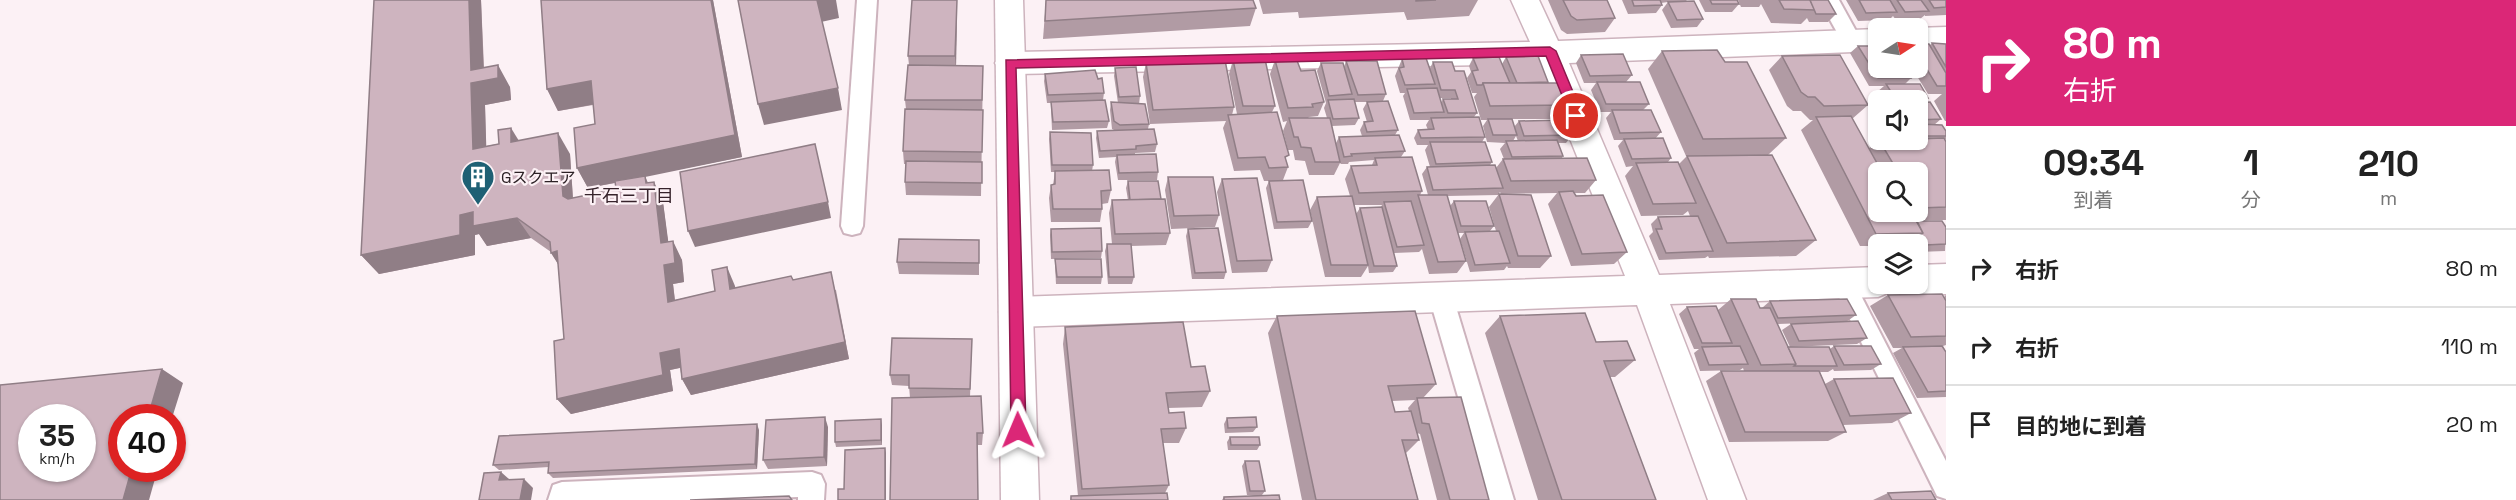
<!DOCTYPE html>
<html lang="ja">
<meta charset="utf-8">
<style>
body{margin:0;font-family:"Space Grotesk","Noto Sans JP",sans-serif;background:#f2f2f2;color:#222;height:100vh;display:flex;flex-direction:column;font-size:22px;white-space:nowrap}
*{box-sizing:border-box;margin:0}
p{font-size:20px;color:#767676}
.icon{flex:none;width:33px;height:33px;fill:none;stroke:currentColor;stroke-width:2;stroke-linecap:round;stroke-linejoin:round}
.map{position:relative;flex:1;overflow:hidden}
.panel{display:flex;flex-direction:column;background:#fff;width:570px}
.panel>*{flex:none}
.hud{background:#db2777;color:#fff;overflow:hidden}
.needle{width:39px;rotate:78deg}
.buttons{position:absolute;left:1868px;top:18px;display:grid;gap:12px}
.buttons a{display:grid;place-items:center;width:60px;height:60px;border-radius:9px;background:#fff;box-shadow:0 2px 4px #0004;font-size:30px}
.speed{position:absolute;left:18px;top:404px;display:flex;gap:12px;font-size:30px;font-weight:700;text-align:center}
.speed>*{display:grid;place-content:center;width:78px;height:78px;border-radius:50%;background:#fff;box-shadow:0 2px 4px #0004;line-height:1}
.speed small{font-size:15px;font-weight:400}
.speed .limit{border:9px solid #d22;background:#fff;color:#111}
.pin{position:absolute;display:grid;place-items:center;width:51px;height:51px;color:#fff;margin:-26px;border:3px solid #fff;border-radius:50%;box-shadow:0 2px 6px #0007}
.me{position:absolute;width:66px;margin:-33px;rotate:359deg;stroke-linejoin:round;filter:drop-shadow(0 0 4px #0008)}
.turn{display:flex;align-items:center;gap:21px;height:126px;padding:0 18px;font-size:27px}
.turn .icon{width:78px;height:78px;stroke-width:2.5}
.turn b{display:block;font-size:42px;line-height:51px}
.eta{display:flex;justify-content:space-evenly;align-items:center;height:102px;text-align:center}
.eta b{font-size:36px;font-weight:600;line-height:42px}
ul{padding:0;list-style:none}
li{display:flex;align-items:center;gap:18px;height:78px;padding:0 18px;border-top:2px solid #e0e0e0}
li div{flex:1}
li b{display:block;font-size:22px}
li em{font-style:normal}
main{display:flex;flex:1;min-height:0}
.map>svg:first-child{display:block}
</style>
<main>
<div class="map">
<svg width="1946" height="500" viewBox="0 0 1946 500">
<rect width="100%" height="100%" fill="#fcf1f5"/>
<g fill="none" stroke-linecap="round" stroke-linejoin="round">
<g stroke="#cdb3bd" stroke-width="4">
<g id="lane">
<polygon points="857,0 877,0 863,226 860,233 852,235 844,233 841,226"/>
<polygon points="1819,0 1839,0 1861,40 1858,45 1851,48 1844,45"/>
<polygon points="1843,273 1851,276 1946,461 1946,499 1937,496 1832,283 1835,276"/>
<polygon points="1441,287 1449,290 1453,297 1514,500 1488,500 1429,297 1433,290"/>
<polygon points="812,472 821,475 825,484 824,500 798,500 798,497 722,500 548,500 553,485 562,482"/>
</g>
</g>
<g stroke="#cdb3bd" stroke-width="3">
<g id="street">
<polygon points="1511,0 1539,0 1558,41 1878,29 1878,51 1569,63 1659,275 1878,267 1878,284 1894,284 1890,292 1878,297 1670,304 1746,500 1708,500 1637,305 1016,327 1004,323 999,312 1004,301 1016,297 1625,276 1540,64 1010,74 1000,71 995,63 1000,55 1010,52 1530,42"/>
<polygon points="1946,27 1946,49 1917,50 1915,28"/>
<polygon points="1946,264 1946,294 1917,295 1905,290 1902,284 1917,284 1917,265"/>
</g>
</g>
<g stroke="#cdb3bd" stroke-width="3">
<polygon id="secondary" points="995,0 1023,0 1039,500 1001,500"/>
</g>
<use href="#lane" fill="#fff" fill-rule="evenodd"/>
<use href="#street" fill="#fff" fill-rule="evenodd"/>
<use href="#secondary" fill="#fff" fill-rule="evenodd"/>
</g>
<g fill="#b19ba4" fill-rule="evenodd">
<polygon points="374,0 481,0 484,67 510,87 511,100 485,105 486,146 518,140 570,154 573,198 616,189 615,183 588,188 577,168 595,124 593,105 558,111 547,89 541,0 713,0 742,157 645,176 648,183 654,182 663,202 668,242 682,260 684,282 673,284 675,300 715,291 735,286 735,288 793,280 836,290 849,359 691,395 682,379 680,368 670,370 673,391 571,414 557,399 564,339 558,264 551,252 531,238 487,246 479,234 475,235 475,255 379,274 361,255"/>
<polygon points="957,0 956,66 983,66 981,196 906,195 905,182 906,164 904,164 903,151 906,109 905,100 909,65 908,56"/>
<polygon points="1046,0 1253,0 1256,8 1250,26 1043,39"/>
<polygon points="1259,0 1478,0 1469,16 1407,20 1404,12 1299,18 1298,12 1263,14"/>
<polygon points="1548,0 1607,0 1615,18 1605,32 1567,34 1561,30"/>
<polygon points="1622,0 1687,0 1686,1 1703,19 1697,27 1671,28 1662,10 1668,2 1661,3 1662,5 1656,13 1628,14"/>
<polygon points="1699,0 1737,0 1739,4 1732,12 1705,12"/>
<polygon points="1738,0 1828,0 1836,14 1828,22 1809,22 1807,18 1801,24 1771,23 1761,4 1759,7 1741,7"/>
<polygon points="1846,0 1946,0 1946,15 1925,16 1925,15 1920,19 1896,20 1893,16 1889,20 1858,21"/>
<polygon points="1932,43 1946,44 1946,93 1945,93 1946,93 1946,121 1945,121 1934,101 1942,94 1928,94 1912,68 1917,68 1917,44 1930,45"/>
<path d="M1858,46L1911,78L1905,84L1928,98L1922,102L1941,119L1934,125L1946,131V139L1945,140L1946,142V220H1916L1917,221L1946,227L1945,251L1917,252V244H1911L1910,242L1907,244H1878V246H1860L1801,130L1813,120H1810L1801,111H1793L1787,106L1769,70L1782,56L1868,105L1852,119L1869,148L1879,140H1917V100H1883L1877,92L1884,86H1869L1850,53ZM1878,172H1917V212H1878Z"/>
<polygon points="1662,51 1725,62 1786,138 1768,155 1686,156 1648,69"/>
<polygon points="1581,55 1632,75 1626,82 1649,104 1643,110 1661,132 1655,139 1671,158 1668,162 1679,164 1687,156 1816,240 1796,256 1709,258 1708,256 1705,258 1659,260 1649,236 1653,232 1651,224 1658,217 1690,216 1688,211 1683,215 1641,216 1625,176 1633,166 1626,167 1618,146 1623,140 1614,140 1606,118 1611,112 1600,112 1591,90 1596,83 1584,83 1576,63"/>
<path d="M1506,57L1548,82L1568,105L1558,119H1512L1514,127L1519,121L1572,135L1566,143H1558L1563,156L1562,158L1596,180L1585,193H1574L1627,252L1614,264L1571,266L1548,204L1557,193L1501,194L1500,192L1498,195L1447,196L1450,206L1454,201L1494,226L1490,231H1496L1489,207L1499,194L1551,256L1540,268H1508L1507,266L1504,270L1470,272L1460,239L1464,233H1458L1466,261L1457,273L1429,274L1422,249L1419,252L1394,253L1397,266L1393,272L1369,273L1368,266L1361,277H1325L1310,210L1317,197L1350,196L1345,179L1351,166L1372,165L1374,160L1349,162L1348,164H1341L1340,163L1334,175H1309L1305,161L1295,160L1293,150H1288L1283,131L1287,121L1283,122L1270,74L1275,60L1301,71L1324,102L1318,116L1309,117L1308,118H1327L1324,108L1326,103L1317,71L1321,63L1344,67L1346,61L1386,94L1383,101L1398,130L1395,135L1405,151L1401,157L1422,191L1420,195H1428L1422,174L1427,167H1430L1425,150L1428,145H1417L1414,138L1418,130H1428L1426,125L1429,120H1410L1403,96L1405,93H1400L1395,76L1402,59L1430,68L1433,62L1455,71L1477,113L1474,117L1485,137L1482,142L1492,162L1490,165L1496,168L1503,159H1504L1500,149L1505,143L1487,142L1483,126L1487,120H1481L1474,97L1477,93H1472L1467,78L1471,72L1469,66L1473,58L1502,64ZM1439,98H1451V99H1443L1441,103ZM1355,102H1367L1363,109L1367,122H1364L1360,130L1362,136L1339,137L1336,143L1332,126L1355,125L1359,118ZM1516,136L1518,141H1513ZM1354,205H1382L1381,207L1360,208L1356,214Z"/>
<polygon points="1233,60 1275,106 1272,112 1288,167 1283,180 1312,221 1308,228 1274,229 1266,188 1269,181 1264,181 1260,170 1234,171 1223,128 1226,121 1150,124 1143,77 1146,63 1234,107 1232,115 1237,114 1229,74"/>
<polygon points="1115,68 1140,96 1139,104 1149,124 1148,129 1157,144 1155,152 1135,153 1135,155 1158,172 1157,180 1118,180 1115,162 1116,157 1099,158 1096,138 1097,131 1114,130 1112,129 1110,110 1111,102 1118,103 1114,76"/>
<polygon points="1045,74 1098,79 1104,93 1103,100 1109,121 1107,128 1052,130 1051,109 1051,103 1047,103 1044,81"/>
<polygon points="1050,132 1093,165 1092,171 1111,190 1108,203 1102,204 1102,209 1100,222 1051,222 1049,198 1051,185 1053,185 1055,172 1051,172 1049,139"/>
<polygon points="1168,177 1219,215 1215,227 1171,229 1165,190"/>
<polygon points="1222,179 1272,260 1267,272 1232,273 1217,192"/>
<polygon points="1128,181 1161,199 1170,233 1166,245 1131,246 1134,277 1132,284 1108,284 1105,251 1107,244 1112,244 1109,213 1112,200 1128,200 1126,188"/>
<polygon points="1051,229 1102,251 1101,258 1051,259 1050,235"/>
<polygon points="1188,229 1226,272 1224,279 1192,279 1186,236"/>
<polygon points="979,240 979,275 899,274 897,262"/>
<polygon points="1055,259 1102,277 1101,284 1056,284 1055,266"/>
<polygon points="1888,295 1944,297 1946,295 1946,345 1943,346 1946,352 1946,397 1917,398 1893,353 1902,348 1893,348 1870,306"/>
<polygon points="1731,299 1760,308 1762,308 1770,301 1856,315 1846,322 1867,338 1857,344 1790,347 1782,330 1791,324 1834,322 1777,324 1788,347 1830,349 1834,346 1881,364 1871,370 1834,371 1833,369 1828,372 1820,372 1825,384 1834,379 1911,413 1892,423 1843,425 1846,432 1828,441 1729,442 1706,381 1721,371 1744,371 1743,368 1740,370 1700,371 1694,353 1699,349 1694,349 1679,314 1687,307 1718,310"/>
<path d="M1277,316L1436,384L1423,398L1489,500H1437L1420,434L1417,433L1419,440L1406,453L1418,500H1302L1268,333ZM1415,400L1408,408L1409,411L1395,412L1392,401Z"/>
<polygon points="1500,316 1596,342 1635,360 1615,377 1610,377 1656,500 1538,500 1485,333"/>
<polygon points="1065,327 1191,367 1210,391 1202,407 1168,408 1169,413 1186,428 1179,443 1163,443 1169,485 1165,493 1168,500 1070,500 1071,496 1078,496 1063,344"/>
<polygon points="972,339 970,397 983,433 982,445 978,445 910,398 909,386 892,385 890,375"/>
<polygon points="1227,418 1257,427 1253,432 1225,433 1224,424"/>
<polygon points="882,425 882,445 836,447 835,442"/>
<polygon points="828,427 827,466 768,469 763,460"/>
<polygon points="759,430 757,469 553,478 548,473 549,467 499,470 493,465"/>
<polygon points="1230,437 1260,445 1257,450 1228,450 1227,442"/>
<polygon points="1245,461 1265,491 1262,495 1280,500 1222,500 1224,497 1255,496 1247,495 1242,466"/>
<polygon points="1888,493 1936,500 1873,500"/>
</g>
<g fill="#907e86">
<polygon points="469,0 481,0 484,80 498,65 510,87 511,100 485,105 487,170 473,149"/>
<polygon points="711,0 713,0 742,157 645,177 654,196 646,183 645,177 588,188 577,168"/>
<polygon points="817,0 836,0 839,18 821,22"/>
<polygon points="957,0 956,70 955,56"/>
<polygon points="591,81 601,103 558,111 547,89"/>
<polygon points="838,88 842,110 764,125 758,104"/>
<polygon points="511,128 524,149 511,142"/>
<polygon points="558,133 570,154 574,216 563,196"/>
<polygon points="654,182 663,202 671,262 661,243"/>
<polygon points="828,202 831,218 695,247 688,231"/>
<polygon points="473,212 517,218 531,238 487,246 479,234 475,235 475,255 379,274 361,255 460,215"/>
<polygon points="673,241 682,260 684,282 673,284 677,320 668,302 664,265"/>
<polygon points="557,251 563,272 551,253"/>
<polygon points="727,267 735,286 738,307 730,289"/>
<polygon points="831,272 849,359 691,395 682,379"/>
<polygon points="679,349 688,366 670,370 673,391 571,414 557,399 660,353"/>
<polygon points="162,369 183,383 172,418 172,417 148,417"/>
<polygon points="825,417 828,427 827,466 824,457"/>
<polygon points="881,419 882,425 882,445 881,440"/>
<polygon points="757,424 759,430 757,469 755,464"/>
<polygon points="885,448 886,453 886,500 885,500"/>
<polygon points="132,468 158,468 149,500 123,500"/>
<polygon points="501,472 511,481 499,480"/>
<polygon points="524,479 533,488 531,500 520,500"/>
</g>
<g fill="#ceb4bf" stroke="#907e86" stroke-width="1.5" fill-rule="evenodd">
<polygon points="374,0 469,0 471,70 498,65 498,78 471,83 473,149 499,144 498,130 511,128 511,142 558,133 563,196 568,199 616,189 615,181 645,176 646,183 654,182 661,243 673,241 675,263 664,265 668,302 715,291 712,270 727,267 730,289 791,276 793,280 831,272 845,342 682,379 679,349 660,353 663,375 557,399 554,341 564,339 557,251 551,253 550,242 517,218 473,226 473,212 460,215 460,235 361,255"/>
<polygon points="541,0 711,0 735,135 577,168 574,128 595,124 591,81 547,89"/>
<polygon points="738,0 817,0 838,88 758,104"/>
<polygon points="912,0 957,0 955,56 908,56"/>
<polygon points="1046,0 1253,0 1256,8 1045,21"/>
<polygon points="1416,0 1436,0 1416,1"/>
<polygon points="1563,0 1607,0 1615,18 1577,20 1571,16"/>
<polygon points="1632,0 1660,0 1662,5 1634,6"/>
<polygon points="1710,0 1737,0 1739,4 1712,4"/>
<polygon points="1779,0 1810,0 1815,10 1784,9"/>
<polygon points="1810,0 1828,0 1836,14 1816,14"/>
<polygon points="1859,0 1890,0 1897,12 1866,13"/>
<polygon points="1897,0 1921,0 1929,11 1905,12"/>
<polygon points="1929,0 1946,0 1946,7 1934,8"/>
<polygon points="1694,1 1703,19 1677,20 1668,2"/>
<polygon points="1932,43 1946,44 1946,67"/>
<polygon points="1917,44 1929,44 1946,73 1946,86 1937,86 1917,53"/>
<polygon points="1858,46 1878,46 1878,68 1905,68 1911,78 1878,78"/>
<polygon points="1717,50 1725,62 1747,62 1786,138 1703,139 1662,51"/>
<polygon points="1623,54 1632,75 1590,76 1581,55"/>
<polygon points="1840,55 1868,105 1824,106 1815,97 1808,97 1801,92 1782,56"/>
<polygon points="1538,56 1548,82 1517,83 1506,57"/>
<polygon points="1499,57 1510,83 1483,83 1482,85 1477,85 1472,71 1478,70 1473,58"/>
<polygon points="1296,58 1301,71 1315,70 1324,102 1312,104 1313,107 1288,108 1275,60"/>
<polygon points="1426,58 1435,84 1405,85 1399,68 1404,67 1402,59"/>
<polygon points="1265,59 1275,106 1243,106 1233,60"/>
<polygon points="1225,60 1234,107 1153,110 1146,63"/>
<polygon points="1346,61 1377,61 1386,94 1358,95"/>
<polygon points="1433,62 1452,62 1455,71 1464,71 1477,113 1448,113 1443,99 1458,99 1455,90 1441,90"/>
<polygon points="1321,63 1343,63 1352,94 1329,96"/>
<polygon points="908,65 983,66 982,100 905,100"/>
<polygon points="1136,67 1140,96 1119,97 1115,68"/>
<polygon points="1095,70 1098,79 1102,78 1104,93 1048,95 1045,74"/>
<polygon points="1597,82 1640,82 1649,104 1606,104"/>
<polygon points="1483,83 1559,83 1568,105 1490,106"/>
<polygon points="1886,84 1920,84 1928,98 1895,98"/>
<polygon points="1437,88 1444,112 1414,113 1407,89"/>
<polygon points="1354,99 1359,118 1333,119 1328,100"/>
<polygon points="1105,100 1109,121 1053,122 1051,102"/>
<polygon points="1388,101 1398,130 1367,132 1364,122 1373,121 1367,102"/>
<polygon points="1111,102 1145,104 1149,124 1120,125 1114,121"/>
<polygon points="1930,102 1941,119 1917,120 1917,103"/>
<polygon points="905,109 983,110 982,152 903,151"/>
<polygon points="1612,110 1651,110 1661,132 1620,133"/>
<polygon points="1277,112 1289,155 1285,157 1288,167 1269,168 1265,157 1238,158 1228,115"/>
<polygon points="1851,116 1877,163 1885,164 1890,172 1878,172 1878,212 1911,212 1923,233 1876,234 1816,117"/>
<polygon points="1479,117 1485,137 1421,138 1418,130 1434,129 1431,118"/>
<polygon points="1289,118 1330,118 1340,162 1315,162 1311,148 1301,147 1298,137 1294,137"/>
<polygon points="1488,119 1512,119 1517,135 1493,135"/>
<polygon points="1566,120 1572,135 1524,136 1519,121"/>
<polygon points="1917,124 1942,125 1946,131 1946,136 1917,136"/>
<polygon points="1154,129 1157,144 1136,146 1136,149 1100,151 1097,131"/>
<polygon points="1050,132 1091,133 1093,165 1052,165"/>
<polygon points="1399,135 1405,151 1351,154 1352,156 1344,157 1339,137"/>
<polygon points="1663,138 1671,158 1632,159 1624,139"/>
<polygon points="1944,138 1946,142 1946,207 1919,208 1917,205 1917,172 1898,172 1879,140 1917,140 1917,139"/>
<polygon points="1557,140 1563,156 1512,157 1506,141"/>
<polygon points="1430,142 1485,142 1492,162 1436,164"/>
<polygon points="815,144 828,202 688,231 680,172"/>
<polygon points="1156,154 1158,172 1119,173 1117,155"/>
<polygon points="1772,155 1816,240 1727,243 1687,156"/>
<polygon points="1412,157 1422,191 1359,193 1351,166 1377,165 1375,158"/>
<polygon points="1587,158 1596,180 1511,181 1503,159"/>
<polygon points="906,161 982,162 982,183 905,182"/>
<polygon points="1678,162 1696,203 1653,204 1636,163"/>
<polygon points="1495,165 1503,188 1433,190 1427,167"/>
<polygon points="1109,170 1111,190 1101,191 1102,209 1053,209 1051,185 1055,184 1055,171"/>
<polygon points="1168,177 1213,177 1219,215 1174,216"/>
<polygon points="1257,178 1272,260 1237,261 1222,179"/>
<polygon points="1303,180 1312,221 1277,222 1269,181"/>
<polygon points="1128,181 1158,181 1161,199 1130,200"/>
<polygon points="1573,191 1576,196 1603,195 1627,252 1582,254 1559,192"/>
<polygon points="1499,194 1531,195 1551,256 1518,256"/>
<polygon points="1418,195 1447,195 1466,261 1438,262"/>
<polygon points="1352,196 1368,265 1331,265 1317,197"/>
<polygon points="1165,199 1170,233 1115,234 1112,200"/>
<polygon points="1411,201 1424,245 1397,247 1384,202"/>
<polygon points="1454,201 1486,201 1494,226 1461,226"/>
<polygon points="1382,207 1397,266 1374,266 1360,208"/>
<polygon points="1698,216 1713,251 1666,253 1656,229 1662,229 1658,217"/>
<polygon points="1917,221 1942,221 1946,227 1946,244 1925,245 1919,236 1923,233"/>
<polygon points="1101,228 1102,251 1052,252 1051,229"/>
<polygon points="1218,228 1226,272 1195,273 1188,229"/>
<polygon points="1499,231 1510,263 1475,265 1465,232"/>
<polygon points="899,239 979,240 979,263 897,262"/>
<polygon points="1107,244 1131,244 1134,277 1109,277"/>
<polygon points="1055,259 1101,259 1102,277 1057,277"/>
<polygon points="1942,294 1946,301 1946,336 1911,337 1888,295"/>
<polygon points="1731,299 1756,299 1760,308 1770,308 1796,364 1761,365"/>
<polygon points="1847,299 1856,315 1778,318 1770,301"/>
<polygon points="1716,306 1732,343 1702,343 1687,307"/>
<polygon points="1415,311 1436,384 1388,386 1395,412 1411,411 1419,440 1402,440 1418,500 1316,500 1277,316"/>
<polygon points="1585,313 1596,342 1627,341 1635,360 1604,361 1656,500 1562,500 1500,316"/>
<polygon points="1858,321 1867,338 1799,341 1791,324"/>
<polygon points="1183,322 1191,367 1205,366 1210,391 1166,393 1169,413 1184,412 1186,428 1161,429 1169,485 1082,489 1065,327"/>
<polygon points="892,338 972,339 970,389 909,388 909,375 890,375"/>
<polygon points="1740,346 1748,364 1709,365 1702,347"/>
<polygon points="1834,346 1871,346 1881,364 1844,365"/>
<polygon points="1942,346 1946,352 1946,391 1928,392 1903,347"/>
<polygon points="1788,347 1829,347 1837,366 1794,366 1796,364"/>
<path d="M162,369L148,417H122V468H132L123,500H0V385ZM32,417H82V468H32Z"/>
<polygon points="1721,371 1819,371 1846,432 1745,432"/>
<polygon points="1893,378 1911,413 1850,416 1834,379"/>
<polygon points="981,396 983,433 977,433 978,500 890,500 892,398"/>
<polygon points="1461,397 1489,500 1450,500 1429,424 1422,423 1417,398"/>
<polygon points="825,417 824,457 763,460 766,420"/>
<polygon points="1256,417 1257,427 1228,428 1227,418"/>
<polygon points="881,419 881,440 835,442 835,421"/>
<polygon points="757,424 755,464 548,473 549,462 493,465 499,436"/>
<polygon points="1230,437 1259,437 1260,445 1231,445"/>
<polygon points="885,448 885,500 838,500 838,489 844,489 845,450"/>
<polygon points="1245,461 1259,461 1265,491 1250,491"/>
<polygon points="501,472 499,480 524,479 520,500 479,500 484,473"/>
<polygon points="1931,491 1936,500 1892,500 1888,493"/>
<polygon points="1167,493 1168,500 1071,500 1071,496"/>
<polygon points="1279,495 1280,500 1224,500 1224,497"/>
<polygon points="789,496 792,500 690,500"/>
</g>
<polygon fill="#db2777" stroke="#8e194d" stroke-width="1.5" points="1550,47 1556,51 1583,116 1581,120 1572,120 1546,56 1016,68 1026,430 1024,435 1018,437 1013,435 1011,430 1006,60"/>
<defs>
<g id="building-pin" transform="scale(1.725)"><path d="M0 17L-7.5 6A9.5 9.5 0 1 1 7.5 6Z" fill="#1e6074" stroke="#fcf1f5"/><path d="M-4-6H4V6H1V3H-1V6H-4ZM-2.5-4.3h1.7v1.8h-1.7ZM.8-4.3h1.7v1.8H.8ZM-2.5-1h1.7V.8h-1.7ZM.8-1h1.7V.8H.8Z" fill="#fff"/></g>
</defs>
<g fill-rule="evenodd">
<use href="#building-pin" x="478" y="177"/>
</g>
<g text-anchor="middle" stroke-width="4.5" stroke-linejoin="round" paint-order="stroke">
<g font-size="16" fill="#2b2125" stroke="#fcf1f5" text-anchor="start">
<text x="501" y="183">Gスクエア</text>
</g>
<g font-size="18" fill="#36232b" stroke="#fcf1f5">
<text x="629" y="202">千石三丁目</text>
</g>
</g>
</svg>
<div class="buttons">
<a><svg class="needle" viewBox="-14 -14 28 28"><path d="M0-13l5 13h-10z" fill="#e53935"/><path d="M0 13l5-13h-10z" fill="#767676"/></svg></a>
<a><svg class="icon" aria-label="sound" viewBox="0 0 24 24"><path d="M4 9h4l5-4v14l-5-4H4zM17 9q2 3 0 6"/></svg></a>
<a><svg class="icon" aria-label="search" viewBox="0 0 24 24"><circle cx="10" cy="10" r="6"/><path d="M15 15l6 6"/></svg></a>
<a><svg class="icon" aria-label="layers" viewBox="0 0 24 24"><path d="M12 4l9 5-9 5-9-5zM3 14l9 5 9-5"/></svg></a>
</div>
<div class="speed"><div>35<small>km/h</small></div><div class="limit">40</div></div>
<div class="pin" style="left:1576px;top:116px;background:#d93025"><svg class="icon" aria-label="arrive" viewBox="0 0 24 24"><path d="M6 21V4h12l-3 4 3 4H6"/></svg></div>
<svg class="me" style="left:1018px;top:430px" viewBox="-20 -20 40 40"><path d="M0-17L14 15 0 8-14 15z" fill="#db2777" stroke="#fff" stroke-width="4"/></svg>
</div>
<section class="panel">
<div class="hud">
<div class="turn"><svg class="icon" aria-label="right" viewBox="0 0 24 24"><path d="M7 20v-9h11M14 6l5 5-5 5"/></svg><div><b>80 m</b>右折</div></div>
</div>
<div class="eta">
<div><b>09:34</b><p>到着</p></div>
<div><b>1</b><p>分</p></div>
<div><b>210</b><p>m</p></div>
</div>
<ul>
<li><svg class="icon" aria-label="right" viewBox="0 0 24 24"><path d="M7 20v-9h11M14 6l5 5-5 5"/></svg><div><b>右折</b></div><em>80 m</em></li>
<li><svg class="icon" aria-label="right" viewBox="0 0 24 24"><path d="M7 20v-9h11M14 6l5 5-5 5"/></svg><div><b>右折</b></div><em>110 m</em></li>
<li><svg class="icon" aria-label="arrive" viewBox="0 0 24 24"><path d="M6 21V4h12l-3 4 3 4H6"/></svg><div><b>目的地に到着</b></div><em>20 m</em></li>
</ul>
</section>
</main>
